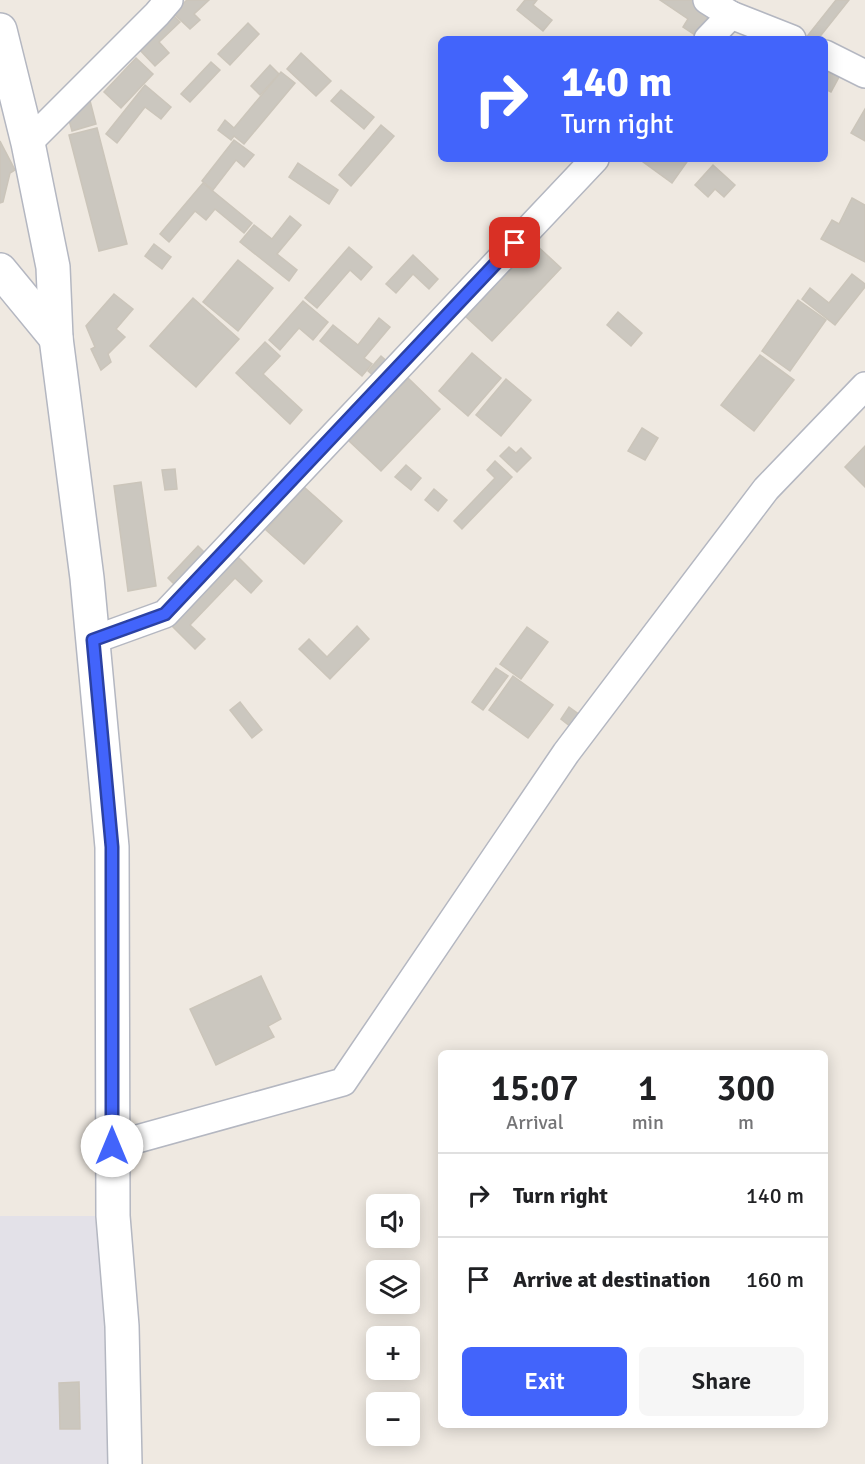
<!DOCTYPE html>
<meta charset="utf-8">
<style>
body{margin:0;font-family:Signika,sans-serif;background:#f6f6f6;color:#202124;height:100vh;display:flex;flex-direction:column;font-size:22px;white-space:nowrap}
*{box-sizing:border-box;margin:0}
p{font-size:20px;color:#757577}
.icon{flex:none;width:33px;height:33px;fill:none;stroke:currentColor;stroke-width:2;stroke-linecap:round;stroke-linejoin:round}
.map{position:relative;flex:1;overflow:hidden}
.details{position:absolute;left:438px;top:1050px;width:390px;height:378px;display:flex;flex-direction:column;background:#fff;border-radius:9px;box-shadow:0 3px 15px #0003}
.details>*{flex:none}
.top-card{position:absolute;left:438px;top:36px;width:390px;height:126px;border-radius:9px;box-shadow:0 3px 15px #0003;background:#4264fb;color:#fff;overflow:hidden}
.tools{position:absolute;left:366px;top:1194px;display:grid;gap:12px}
.tools a{display:grid;place-items:center;width:54px;height:54px;border-radius:9px;background:#fff;box-shadow:0 3px 15px #0003;font-size:30px}
.pin{position:absolute;display:grid;place-items:center;width:51px;height:51px;color:#fff;margin:-26px;border-radius:12px;box-shadow:0 3px 9px #0006}
.me{position:absolute;width:66px;margin:-33px;rotate:0deg;stroke-linejoin:round;filter:drop-shadow(0 0 4px #0008)}
.turn{display:flex;align-items:center;gap:21px;height:126px;padding:0 24px;font-size:27px}
.turn .icon{width:78px;height:78px;stroke-width:2.5}
.turn b{display:block;font-size:42px;line-height:51px}
.eta{display:flex;justify-content:space-evenly;align-items:center;height:102px;text-align:center}
.eta b{font-size:36px;font-weight:600;line-height:42px}
.cta{display:flex;gap:12px;margin-top:auto;padding:12px 24px}
.cta a{flex:1;height:69px;border-radius:9px;background:#4264fb;color:#fff;font-size:24px;font-weight:600;line-height:69px;text-align:center}
.cta a+a{background:#f6f6f6;color:#202124}
ul{padding:0;list-style:none}
li{display:flex;align-items:center;gap:18px;height:84px;padding:0 24px;border-top:2px solid #e0e0e0}
li div{flex:1}
li b{display:block;font-size:22px}
li em{font-style:normal}
.map>svg:first-child{display:block}
</style>
<div class="map">
<svg width="865" height="1464" viewBox="0 0 865 1464">
<rect width="100%" height="100%" fill="#efe9e1"/>
<polygon fill="#e3e1e8" points="0,1216 113,1216 125,1464 0,1464"/>
<g fill="#cbc7bf" stroke="#cbc5ba" stroke-width="1.5">
<polygon points="187,0 209,0 194,14 200,20 190,29 173,13"/>
<polygon points="525,0 537,0 533,5 552,20 543,31 517,10"/>
<polygon points="660,0 693,0 713,13 698,37 683,27 688,19"/>
<polygon points="836,0 849,0 818,39 805,39"/>
<polygon points="172,14 180,22 159,42 169,53 155,66 137,47"/>
<polygon points="248,23 259,34 230,65 218,54"/>
<polygon points="301,53 331,81 316,96 287,69"/>
<polygon points="136,58 153,74 121,108 104,92"/>
<polygon points="211,62 220,70 190,102 181,94"/>
<polygon points="270,65 279,74 260,95 251,86"/>
<polygon points="825,70 839,77 831,92 825,89"/>
<polygon points="281,72 295,83 244,144 234,136 231,140 218,130 225,120 234,128"/>
<polygon points="145,85 171,107 161,119 145,107 117,143 106,134"/>
<polygon points="87,89 96,124 72,131 66,109"/>
<polygon points="341,90 374,117 364,129 331,101"/>
<polygon points="865,109 865,141 851,133"/>
<polygon points="381,125 394,136 351,186 339,175"/>
<polygon points="97,128 127,244 99,251 69,135"/>
<polygon points="234,140 254,155 244,167 236,160 213,190 202,181"/>
<polygon points="0,141 15,170 10,173 3,202 0,203"/>
<polygon points="639,159 689,159 672,183"/>
<polygon points="298,163 338,190 329,204 289,177"/>
<polygon points="713,165 735,185 724,197 715,189 708,197 695,185"/>
<polygon points="203,183 252,223 244,233 215,209 206,220 195,211 169,242 160,234"/>
<polygon points="852,198 865,205 865,262 821,239 832,220 839,224"/>
<polygon points="290,216 301,225 277,254 297,270 289,281 240,242 254,225 272,239"/>
<polygon points="534,243 561,268 492,341 465,316"/>
<polygon points="154,244 171,257 162,269 145,256"/>
<polygon points="349,247 372,267 361,280 350,270 317,308 305,298"/>
<polygon points="413,255 438,279 429,289 413,274 396,293 386,284"/>
<polygon points="238,260 273,288 238,331 203,302"/>
<polygon points="852,274 865,284 865,287 835,325 802,299 810,288 829,303"/>
<polygon points="114,294 133,309 116,329 125,337 108,354 111,362 101,370 91,349 95,347 86,326"/>
<polygon points="193,298 239,339 196,387 150,346"/>
<polygon points="798,300 826,320 790,371 762,351"/>
<polygon points="303,301 328,322 313,340 299,328 280,350 269,340"/>
<polygon points="618,312 642,333 631,346 607,325"/>
<polygon points="379,318 390,327 364,358 372,364 362,376 320,341 333,325 358,345"/>
<polygon points="265,342 280,356 263,374 302,410 290,424 236,373"/>
<polygon points="472,353 501,378 468,416 439,391"/>
<polygon points="760,355 794,380 754,431 721,405"/>
<polygon points="381,356 390,364 377,379 368,371"/>
<polygon points="408,378 440,409 381,471 349,441"/>
<polygon points="506,379 531,400 501,436 476,415"/>
<polygon points="642,428 658,438 645,460 628,451"/>
<polygon points="865,446 865,487 845,467"/>
<polygon points="509,447 516,453 521,448 531,458 517,472 500,456"/>
<polygon points="495,461 512,477 462,529 454,521 495,478 487,470"/>
<polygon points="406,465 421,478 411,490 395,477"/>
<polygon points="175,469 177,489 165,490 162,470"/>
<polygon points="141,482 156,586 128,591 114,486"/>
<polygon points="304,487 342,521 304,564 266,530"/>
<polygon points="434,489 447,500 438,511 425,500"/>
<polygon points="198,546 207,555 177,587 168,578"/>
<polygon points="238,557 262,581 251,593 235,578 190,625 205,639 195,649 171,625"/>
<polygon points="357,626 369,639 330,679 299,649 309,639 327,657"/>
<polygon points="527,627 548,642 521,679 500,664"/>
<polygon points="496,668 508,676 483,710 472,702"/>
<polygon points="513,676 553,705 528,738 489,710"/>
<polygon points="240,702 262,730 252,738 230,710"/>
<polygon points="569,707 580,715 571,727 561,719"/>
<polygon points="261,976 281,1019 268,1026 274,1037 216,1065 190,1009"/>
<polygon points="79,1382 80,1429 60,1429 59,1383"/>
</g>
<g fill="none" stroke-linecap="round" stroke-linejoin="round">
<g stroke="#b4b7c1" stroke-width="30">
<g id="street">
<polyline points="707,0 731,15 792,39"/>
<polyline points="708,39 731,15"/>
<polyline points="825,54 865,74"/>
<polyline points="28,143 157,14 169,0"/>
<polyline points="93,640 165,614 595,159"/>
<polyline points="112,1146 343,1082 566,753 766,489 865,386"/>
</g>
</g>
<g stroke="#b4b7c1" stroke-width="36">
<g id="secondary">
<polyline points="0,30 28,143 53,267 56,338 87,578 112,847 113,1216 122,1326 125,1464"/>
<polyline points="0,270 56,338"/>
</g>
</g>
<use href="#street" stroke="#fff" stroke-width="27"/>
<use href="#secondary" stroke="#fff" stroke-width="33"/>
</g>
<g fill="none" stroke-linecap="round" stroke-linejoin="round">
<g stroke="#2b41a3" stroke-width="15">
<polyline id="route" points="112,1146 112,847 93,640 165,614 515,243"/>
</g>
<use href="#route" stroke="#4264fb" stroke-width="10"/>
</g>
</svg>
<div class="tools">
<a><svg class="icon" aria-label="sound" viewBox="0 0 24 24"><path d="M4 9h4l5-4v14l-5-4H4zM17 9q2 3 0 6"/></svg></a>
<a><svg class="icon" aria-label="layers" viewBox="0 0 24 24"><path d="M12 4l9 5-9 5-9-5zM3 14l9 5 9-5"/></svg></a>
<a>+</a>
<a>−</a>
</div>
<div class="pin" style="left:515px;top:243px;background:#d93025"><svg class="icon" aria-label="arrive" viewBox="0 0 24 24"><path d="M6 21V4h12l-3 4 3 4H6"/></svg></div>
<svg class="me" style="left:112px;top:1146px" viewBox="-20 -20 40 40"><circle r="19" fill="#fff"/><path d="M0-13L10 11 0 6-10 11z" fill="#4264fb"/></svg>
<div class="top-card">
<div class="turn"><svg class="icon" aria-label="right" viewBox="0 0 24 24"><path d="M7 20v-9h11M14 6l5 5-5 5"/></svg><div><b>140 m</b>Turn right</div></div>
</div>
<section class="details">
<div class="eta">
<div><b>15:07</b><p>Arrival</p></div>
<div><b>1</b><p>min</p></div>
<div><b>300</b><p>m</p></div>
</div>
<ul>
<li><svg class="icon" aria-label="right" viewBox="0 0 24 24"><path d="M7 20v-9h11M14 6l5 5-5 5"/></svg><div><b>Turn right</b></div><em>140 m</em></li>
<li><svg class="icon" aria-label="arrive" viewBox="0 0 24 24"><path d="M6 21V4h12l-3 4 3 4H6"/></svg><div><b>Arrive at destination</b></div><em>160 m</em></li>
</ul>
<div class="cta"><a>Exit</a><a>Share</a></div>
</section>
</div>
